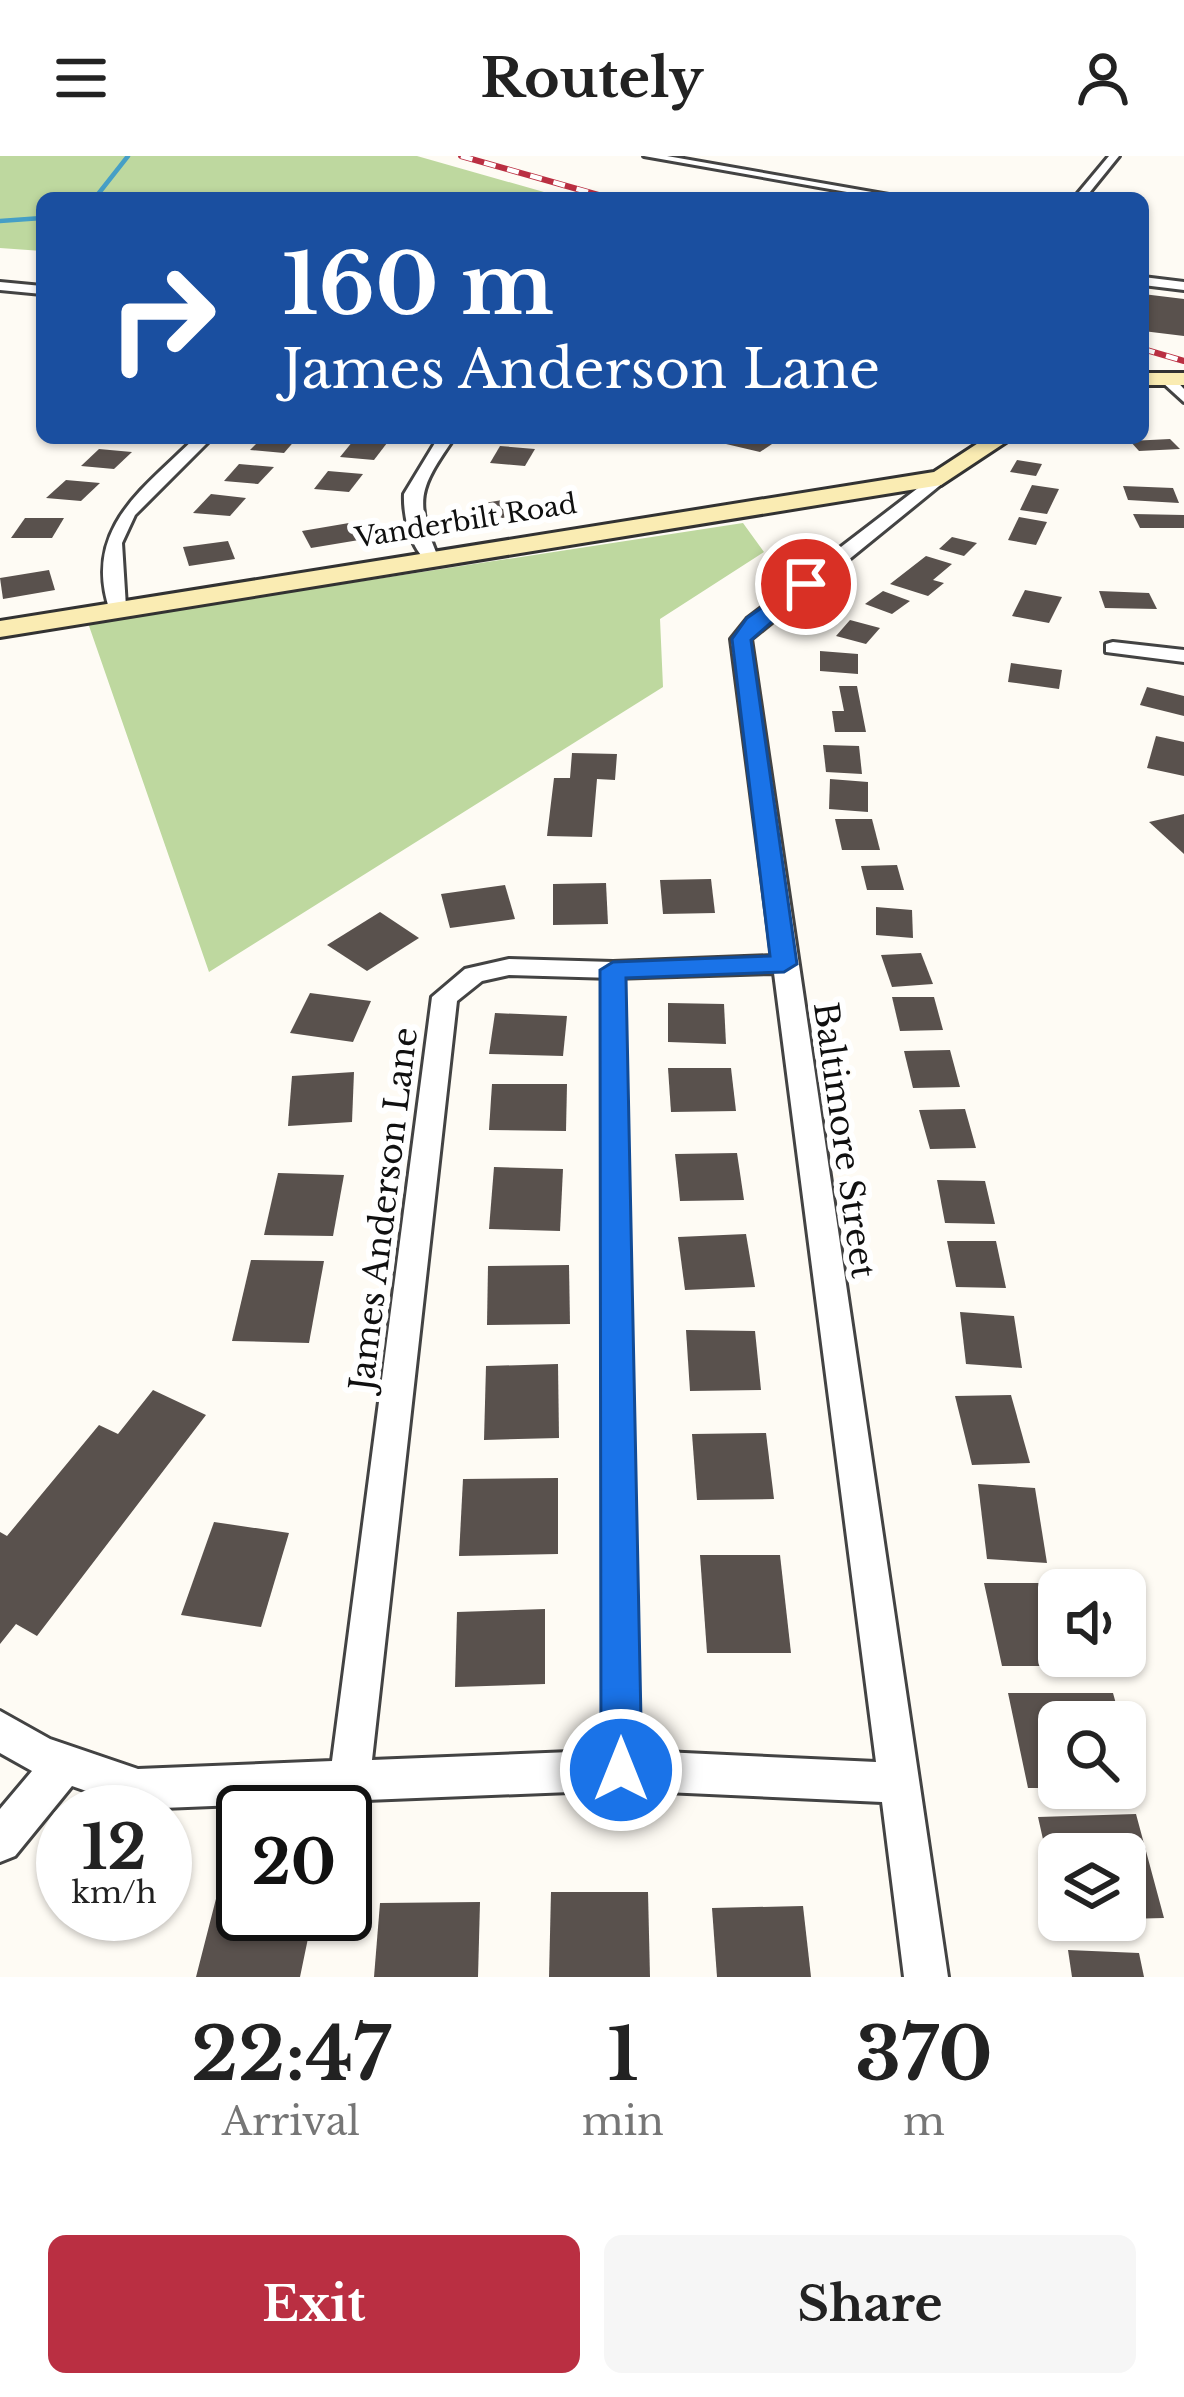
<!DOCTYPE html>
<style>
body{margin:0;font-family:"Libre Baskerville",serif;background:#f6f6f6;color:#222;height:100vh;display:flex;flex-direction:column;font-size:45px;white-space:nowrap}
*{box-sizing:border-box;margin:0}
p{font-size:39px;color:#767676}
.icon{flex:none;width:66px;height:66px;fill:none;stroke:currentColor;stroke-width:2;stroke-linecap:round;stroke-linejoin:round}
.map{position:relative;height:1821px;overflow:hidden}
.details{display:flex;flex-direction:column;background:#fff;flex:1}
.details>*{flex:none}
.hud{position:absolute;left:36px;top:36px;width:1113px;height:252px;border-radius:18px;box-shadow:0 3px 9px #0004;background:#1a4fa0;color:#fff;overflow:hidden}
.controls{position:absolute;left:1038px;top:1413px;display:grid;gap:24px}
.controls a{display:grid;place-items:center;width:108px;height:108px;border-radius:18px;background:#fff;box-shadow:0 3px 9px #0004;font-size:60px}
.speed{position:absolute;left:36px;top:1629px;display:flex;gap:24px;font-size:60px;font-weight:700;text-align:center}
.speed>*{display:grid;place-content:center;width:156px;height:156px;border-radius:50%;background:#fff;box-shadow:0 3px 9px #0004;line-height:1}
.speed small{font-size:30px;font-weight:400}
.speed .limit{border:6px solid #111;border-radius:18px;background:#fff;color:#111}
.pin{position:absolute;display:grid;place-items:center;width:102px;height:102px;color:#fff;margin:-51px;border:6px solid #fff;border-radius:50%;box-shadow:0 3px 12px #0007}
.me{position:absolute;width:132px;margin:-66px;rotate:0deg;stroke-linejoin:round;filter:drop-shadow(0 0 9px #0008)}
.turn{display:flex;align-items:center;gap:42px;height:252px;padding:0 48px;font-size:54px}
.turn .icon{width:156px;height:156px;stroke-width:2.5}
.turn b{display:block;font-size:84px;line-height:102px}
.eta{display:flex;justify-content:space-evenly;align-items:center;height:204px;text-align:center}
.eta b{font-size:72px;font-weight:800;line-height:84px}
.action{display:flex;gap:24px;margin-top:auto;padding:24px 48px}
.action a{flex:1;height:138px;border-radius:18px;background:#ba2f42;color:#fff;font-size:48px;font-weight:800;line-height:138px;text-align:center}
.action a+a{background:#f6f6f6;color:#222}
header{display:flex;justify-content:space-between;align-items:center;height:156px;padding:0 48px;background:#fff;font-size:54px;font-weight:800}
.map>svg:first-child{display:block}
</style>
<header><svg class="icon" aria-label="menu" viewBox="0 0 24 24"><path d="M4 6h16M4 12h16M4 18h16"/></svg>Routely<svg class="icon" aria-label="person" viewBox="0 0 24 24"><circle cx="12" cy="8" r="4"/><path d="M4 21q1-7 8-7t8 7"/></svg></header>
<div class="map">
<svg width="1184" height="1821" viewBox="0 0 1184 1821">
<rect width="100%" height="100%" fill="#fefbf4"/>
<g fill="#bed89f">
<polygon points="0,0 417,0 565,42 42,42 42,95 0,92"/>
<polygon points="743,367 764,396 660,463 663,531 209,816 88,467"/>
</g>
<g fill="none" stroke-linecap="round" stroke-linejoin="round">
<g stroke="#469fc6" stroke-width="4.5">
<polyline points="95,42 128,0"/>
<polyline points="0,65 42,62"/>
</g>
</g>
<g fill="#59514d">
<polygon points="1143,138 1184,143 1184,180 1143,175"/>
<polygon points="262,282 297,282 284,297 250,294"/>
<polygon points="748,282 772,288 760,296 709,284"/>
<polygon points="1170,283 1180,293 1139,295 1130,285"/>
<polygon points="353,285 387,287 374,304 340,301"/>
<polygon points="500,290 535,293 525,310 490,307"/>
<polygon points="99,293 132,296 114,313 81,310"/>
<polygon points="1017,304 1042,308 1036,320 1010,316"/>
<polygon points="239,308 274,311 258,328 224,325"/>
<polygon points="328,315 363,318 349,336 314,333"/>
<polygon points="66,324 100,327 81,345 46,342"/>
<polygon points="1032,329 1059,333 1047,358 1020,354"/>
<polygon points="1123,330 1173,332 1179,347 1128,344"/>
<polygon points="211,338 246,342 230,360 193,357"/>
<polygon points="515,342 528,358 484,365 472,349"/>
<polygon points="1133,358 1184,359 1184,372 1140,372"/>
<polygon points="1019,361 1047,366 1036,389 1008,384"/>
<polygon points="25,362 64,362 52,382 11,382"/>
<polygon points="349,367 359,384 311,392 302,375"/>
<polygon points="952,381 977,387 964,400 939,393"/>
<polygon points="228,385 235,403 189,410 183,391"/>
<polygon points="926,400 952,408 933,424 944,427 928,440 890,428"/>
<polygon points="49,414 55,434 3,443 0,422"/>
<polygon points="1025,434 1062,441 1049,467 1012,460"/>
<polygon points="883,435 910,445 892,458 865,448"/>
<polygon points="1099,435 1149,437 1157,453 1105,452"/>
<polygon points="850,464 880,472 866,488 836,480"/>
<polygon points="820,495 858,498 858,518 820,515"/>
<polygon points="1011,507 1062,514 1059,533 1008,526"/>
<polygon points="839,530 857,530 866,576 835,576 832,555 844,555"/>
<polygon points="1147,531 1184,540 1184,560 1140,549"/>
<polygon points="1156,580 1184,586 1184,620 1147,612"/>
<polygon points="823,589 859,590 862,618 826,616"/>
<polygon points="572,597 617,598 615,624 597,623 592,681 547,680 554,622 570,622"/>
<polygon points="830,623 868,626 868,656 829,653"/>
<polygon points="1184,658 1184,698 1149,666"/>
<polygon points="835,663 872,663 880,694 842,694"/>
<polygon points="897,709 904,734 867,734 861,710"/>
<polygon points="711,723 715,757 663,758 660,724"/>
<polygon points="606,727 608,768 553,769 553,728"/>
<polygon points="505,729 515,763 450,772 441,738"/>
<polygon points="876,751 912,754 913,782 876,779"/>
<polygon points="380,756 419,782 367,815 327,789"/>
<polygon points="921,797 933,828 892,831 881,799"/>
<polygon points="310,837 371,845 353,886 290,877"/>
<polygon points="892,841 934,841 943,874 900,875"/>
<polygon points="668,847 724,848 726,888 668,886"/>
<polygon points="495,857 567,860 563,900 489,898"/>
<polygon points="950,894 960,931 913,932 904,895"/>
<polygon points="668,912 731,912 736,955 671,956"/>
<polygon points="354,916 352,966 288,970 292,920"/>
<polygon points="492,928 567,928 566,975 489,974"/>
<polygon points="965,953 976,992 930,993 919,954"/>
<polygon points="737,997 744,1044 680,1045 675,998"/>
<polygon points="494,1011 563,1013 560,1075 489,1073"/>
<polygon points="278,1017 344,1019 333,1080 264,1079"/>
<polygon points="937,1024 985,1025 995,1068 945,1067"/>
<polygon points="746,1078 755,1131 685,1134 678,1081"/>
<polygon points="947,1085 996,1085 1006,1132 956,1131"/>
<polygon points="251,1104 324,1105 309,1187 232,1185"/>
<polygon points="569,1109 570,1168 487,1169 488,1110"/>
<polygon points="960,1156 1014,1160 1022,1212 966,1208"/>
<polygon points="686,1174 755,1175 761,1234 690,1235"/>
<polygon points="558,1208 559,1282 484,1284 486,1210"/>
<polygon points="153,1234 206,1259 37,1480 16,1468 0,1488 0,1376 7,1380 99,1269 118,1278"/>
<polygon points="1011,1239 1030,1307 972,1309 955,1240"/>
<polygon points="766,1277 774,1343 697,1344 692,1278"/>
<polygon points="558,1322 558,1398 459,1400 463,1323"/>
<polygon points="978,1328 1035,1332 1047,1407 987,1403"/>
<polygon points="214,1366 289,1377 261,1471 181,1459"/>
<polygon points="700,1399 780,1399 791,1497 707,1497"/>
<polygon points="984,1427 1048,1427 1059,1500 1066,1500 1068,1510 1002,1510"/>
<polygon points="545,1453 545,1528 455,1531 457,1456"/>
<polygon points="1008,1537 1113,1537 1121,1566 1059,1566 1059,1632 1028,1632"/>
<polygon points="1136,1658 1164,1762 1125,1763 1125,1698 1059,1698 1057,1746 1038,1661"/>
<polygon points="218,1735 243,1738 243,1758 313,1758 300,1821 196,1821"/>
<polygon points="551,1736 648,1736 650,1821 549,1821"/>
<polygon points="480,1746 478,1821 374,1821 380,1747"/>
<polygon points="803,1750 811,1821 717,1821 712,1752"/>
<polygon points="1068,1794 1139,1797 1144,1821 1072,1821"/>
</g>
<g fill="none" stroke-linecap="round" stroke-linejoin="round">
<g stroke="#434343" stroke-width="18">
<polyline id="lane-far2" points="613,814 614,908"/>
</g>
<g stroke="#434343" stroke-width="21">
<polyline id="lane-far1" points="614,905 618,1310"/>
</g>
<g stroke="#434343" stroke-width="26">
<polyline id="lane" points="618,1307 621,1609"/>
</g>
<g stroke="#434343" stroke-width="6">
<g id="street">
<polygon points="644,0 667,0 906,42 881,42"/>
<polygon points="1109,0 1119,0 1085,42 1074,42"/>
<polygon points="1143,121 1184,126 1184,134 1143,129"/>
<polygon points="0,126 42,130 42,138 0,134"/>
<polygon points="1162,220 1172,220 1184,233 1184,246 1162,226"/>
<path d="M195,282H212L135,359L122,387L126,451L110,455C82,373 143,333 195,282Z"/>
<path d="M438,282H454C419,333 414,343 438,401L429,406C411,395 403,360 404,338Z"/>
<path d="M935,319L949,322L751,483L948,1821H904L882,1646L621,1634L138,1653L72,1630L15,1700L0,1706V1653L32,1615L0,1597V1555L50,1583L138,1613L332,1605L432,841L465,813L509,803L613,806L772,800L731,483L747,463ZM774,817L876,1606L621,1594L372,1604L457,845L482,825L509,819L613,822Z"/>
<polygon points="1113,486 1184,494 1184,506 1106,496 1106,488"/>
</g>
</g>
<g stroke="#323232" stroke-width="6">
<g id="secondary">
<rect x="1143" y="217" width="41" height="12"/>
<polygon points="986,282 1012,282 941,329 0,481 0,465 934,316"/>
</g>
</g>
<use href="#lane-far2" stroke="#fff" stroke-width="12"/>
<use href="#lane-far1" stroke="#fff" stroke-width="15"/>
<use href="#lane" stroke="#fff" stroke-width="20"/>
<use href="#street" fill="#fff" fill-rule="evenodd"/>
<use href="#secondary" fill="#faecb3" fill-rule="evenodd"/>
<g stroke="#ba2f42" stroke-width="6">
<g id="rail">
<polyline points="461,0 609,42"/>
<polyline points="1143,193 1184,205"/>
</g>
</g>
<use href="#rail" stroke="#fff" stroke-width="4.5" stroke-dasharray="12" stroke-linecap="butt"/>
</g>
<polygon fill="#1a73e8" stroke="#114b97" stroke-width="3" points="800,425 815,428 751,484 797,808 784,816 626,822 642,1614 636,1628 621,1634 607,1628 601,1614 600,814 613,806 770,800 732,483 747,462"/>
<g text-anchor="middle" stroke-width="12" stroke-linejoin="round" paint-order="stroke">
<g font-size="27" fill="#101010" stroke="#fff">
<text transform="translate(466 365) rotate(-9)" y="9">Vanderbilt Road</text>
</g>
<g font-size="33" fill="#101010" stroke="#fff">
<text transform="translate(845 984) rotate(82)" y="12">Baltimore Street</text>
<text transform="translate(383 1053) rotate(-83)" y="12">James Anderson Lane</text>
</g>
</g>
</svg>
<div class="controls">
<a><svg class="icon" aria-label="sound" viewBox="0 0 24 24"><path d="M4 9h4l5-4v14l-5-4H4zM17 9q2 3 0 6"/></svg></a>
<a><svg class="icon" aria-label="search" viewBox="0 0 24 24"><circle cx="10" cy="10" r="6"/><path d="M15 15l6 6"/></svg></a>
<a><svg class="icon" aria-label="layers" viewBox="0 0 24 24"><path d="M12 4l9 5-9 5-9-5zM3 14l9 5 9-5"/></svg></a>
</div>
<div class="speed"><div>12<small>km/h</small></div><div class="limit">20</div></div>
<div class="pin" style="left:806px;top:428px;background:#d93025"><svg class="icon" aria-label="arrive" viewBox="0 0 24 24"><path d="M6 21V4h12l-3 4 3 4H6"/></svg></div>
<svg class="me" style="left:621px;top:1614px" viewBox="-20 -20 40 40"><circle r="17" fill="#1a73e8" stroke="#fff" stroke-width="3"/><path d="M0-11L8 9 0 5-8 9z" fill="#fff"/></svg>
<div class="hud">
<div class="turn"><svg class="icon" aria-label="right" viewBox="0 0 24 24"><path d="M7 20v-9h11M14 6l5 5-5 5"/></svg><div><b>160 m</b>James Anderson Lane</div></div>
</div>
</div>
<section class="details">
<div class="eta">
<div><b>22:47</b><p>Arrival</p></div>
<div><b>1</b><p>min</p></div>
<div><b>370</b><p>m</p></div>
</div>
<div class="action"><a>Exit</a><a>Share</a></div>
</section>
